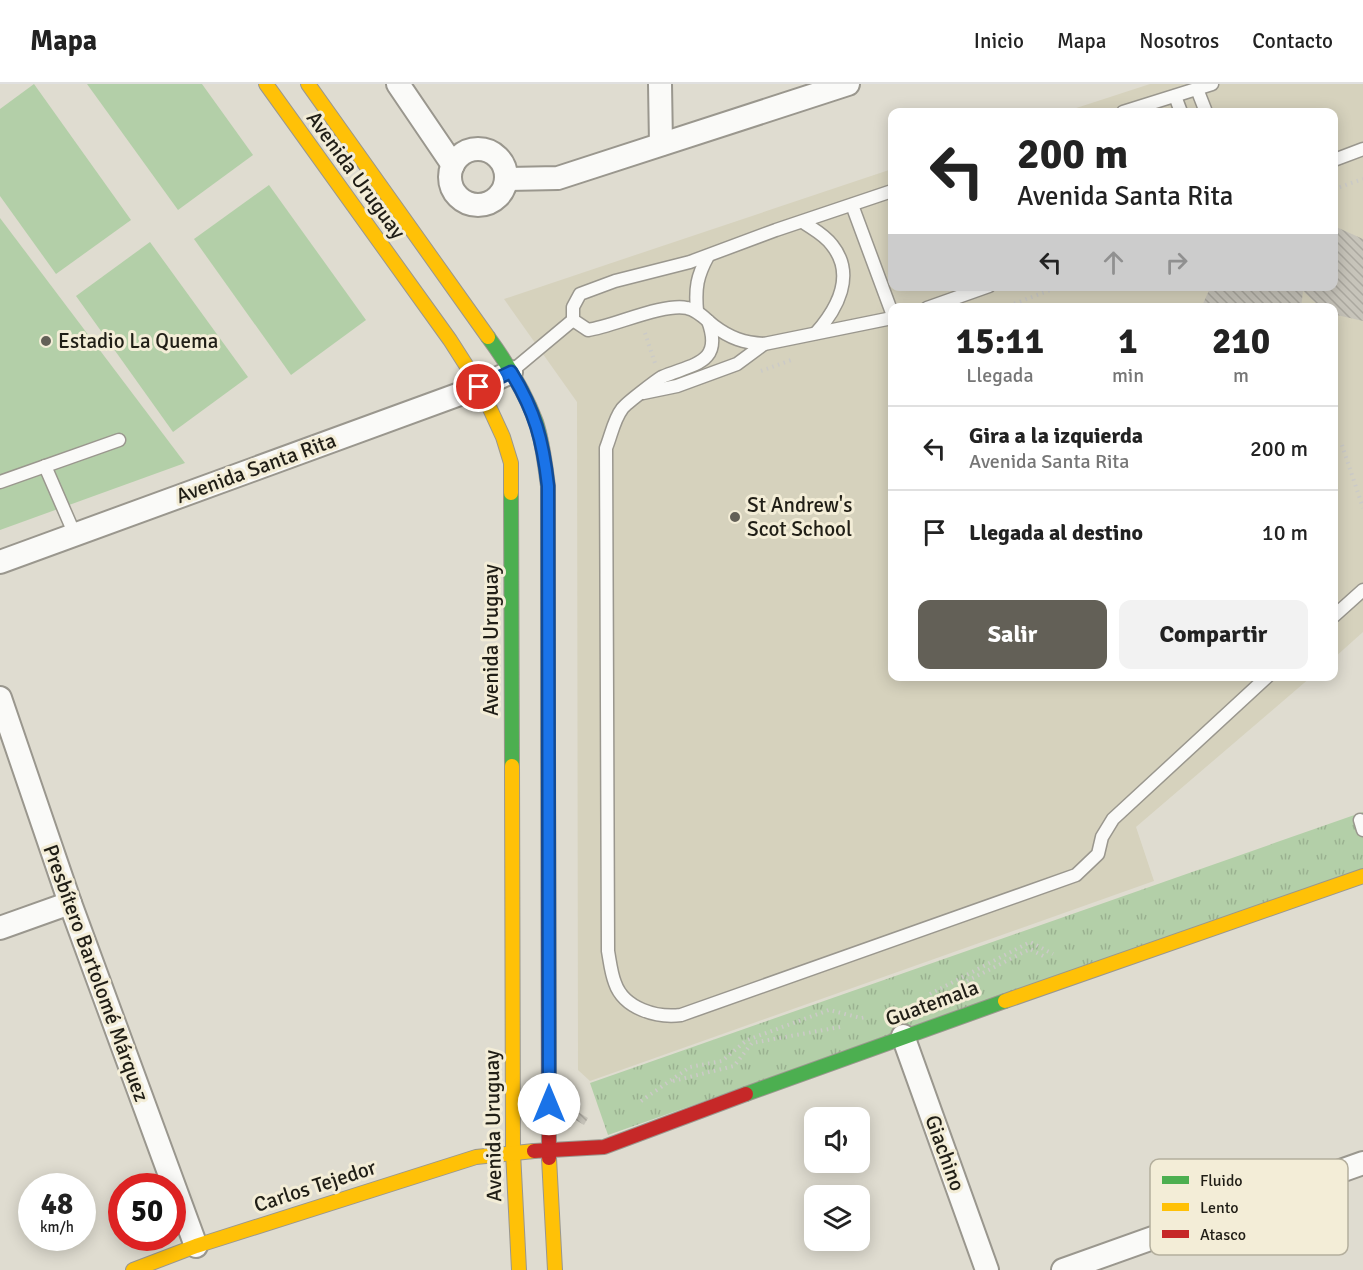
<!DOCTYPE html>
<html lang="es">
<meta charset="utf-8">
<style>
body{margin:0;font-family:Signika,sans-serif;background:#f2f2f2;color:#222;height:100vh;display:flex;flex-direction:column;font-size:22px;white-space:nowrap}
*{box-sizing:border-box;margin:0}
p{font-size:20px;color:#767676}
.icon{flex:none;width:33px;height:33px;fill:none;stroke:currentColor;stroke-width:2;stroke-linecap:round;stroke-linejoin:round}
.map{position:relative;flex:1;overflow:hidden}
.panel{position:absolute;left:888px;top:219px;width:450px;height:378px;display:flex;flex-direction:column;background:#fff;border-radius:12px;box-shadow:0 3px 15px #0003}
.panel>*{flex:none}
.banner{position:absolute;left:888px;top:24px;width:450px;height:183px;border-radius:12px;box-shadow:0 3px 15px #0003;background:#fff;color:#222;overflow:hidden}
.controls{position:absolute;left:804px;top:1023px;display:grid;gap:12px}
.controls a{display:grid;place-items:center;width:66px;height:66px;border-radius:12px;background:#fff;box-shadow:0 3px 15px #0003;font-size:30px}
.speed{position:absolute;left:18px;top:1089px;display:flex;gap:12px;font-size:30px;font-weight:700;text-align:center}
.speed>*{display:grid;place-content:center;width:78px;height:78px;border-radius:50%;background:#fff;box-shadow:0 3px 15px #0003;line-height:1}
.speed small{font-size:15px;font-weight:400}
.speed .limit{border:9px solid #d22;background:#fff;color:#111}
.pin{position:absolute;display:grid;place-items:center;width:51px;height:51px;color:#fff;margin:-26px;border:3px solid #fff;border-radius:50%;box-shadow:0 2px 6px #0007}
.me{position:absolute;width:66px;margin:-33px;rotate:0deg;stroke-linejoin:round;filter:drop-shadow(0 0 4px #0008)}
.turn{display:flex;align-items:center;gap:21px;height:126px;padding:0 30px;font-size:27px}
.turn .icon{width:78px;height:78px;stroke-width:2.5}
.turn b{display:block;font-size:42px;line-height:51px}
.lanes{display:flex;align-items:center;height:57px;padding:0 30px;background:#0003;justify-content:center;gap:30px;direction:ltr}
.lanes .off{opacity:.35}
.eta{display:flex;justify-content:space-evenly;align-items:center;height:102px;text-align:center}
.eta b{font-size:36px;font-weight:700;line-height:42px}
.primary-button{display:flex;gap:12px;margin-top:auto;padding:12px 30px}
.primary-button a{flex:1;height:69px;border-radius:12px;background:#636057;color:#fff;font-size:24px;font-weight:700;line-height:69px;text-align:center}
.primary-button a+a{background:#f2f2f2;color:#222}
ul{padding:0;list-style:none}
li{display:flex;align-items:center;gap:18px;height:84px;padding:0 30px;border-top:2px solid #e0e0e0}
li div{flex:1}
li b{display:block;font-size:22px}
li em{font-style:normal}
header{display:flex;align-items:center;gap:36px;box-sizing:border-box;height:84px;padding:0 30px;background:#fff;border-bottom:2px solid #e0e0e0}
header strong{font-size:28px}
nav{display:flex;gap:33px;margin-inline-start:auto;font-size:21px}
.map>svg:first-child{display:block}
</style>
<header>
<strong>Mapa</strong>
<nav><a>Inicio</a><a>Mapa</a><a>Nosotros</a><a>Contacto</a></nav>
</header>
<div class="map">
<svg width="1363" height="1186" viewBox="0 0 1363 1186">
<defs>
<pattern id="park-tufts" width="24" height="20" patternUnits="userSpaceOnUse" patternTransform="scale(1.5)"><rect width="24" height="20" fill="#b3cfa8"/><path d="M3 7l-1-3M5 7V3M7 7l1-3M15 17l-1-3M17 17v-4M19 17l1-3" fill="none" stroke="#9ab190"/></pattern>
<pattern id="building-back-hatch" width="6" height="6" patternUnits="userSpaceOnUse" patternTransform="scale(1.5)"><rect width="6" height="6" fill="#c7c4ba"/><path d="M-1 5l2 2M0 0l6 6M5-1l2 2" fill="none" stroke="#aba89f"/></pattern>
</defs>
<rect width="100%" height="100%" fill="#dfdcd0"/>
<polygon fill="#d6d2bd" points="1150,0 1363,0 1363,548 1334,574 1334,224 892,224 892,592 1311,593 1136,743 1154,797 590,997 578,986 577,318 504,215 892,85 892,202 1334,202 1334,28 1064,28"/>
<g fill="#b3cfa8">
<polygon points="34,0 131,136 56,190 0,112 0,25"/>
<polygon points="87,0 202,0 253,71 178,126"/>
<polygon points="269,101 366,236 291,291 194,155"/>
<polygon points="0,134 185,379 0,446"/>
<polygon points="150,158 248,293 173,348 76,212"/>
</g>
<polygon fill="url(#park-tufts)" points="1363,728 1363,786 608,1051 590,999"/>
<g fill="url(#building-back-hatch)">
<polygon points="1334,142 1363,155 1363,237 1337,231 1334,229 1334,224 1323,224 1318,221 1303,207 1301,224 1201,224 1211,202 1334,202"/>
<polygon points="573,1025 588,1034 584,1041 569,1032"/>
</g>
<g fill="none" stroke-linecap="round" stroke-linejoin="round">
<g stroke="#9a978e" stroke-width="15">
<g id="lane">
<polyline points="1197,5 1206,28"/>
<polyline points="1175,12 1181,28"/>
<polyline points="1123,28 1212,0"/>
<polyline points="1334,76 1363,65"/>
<path d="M892,107L776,146L690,178L615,197L580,210L573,223V236L588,246C614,242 663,219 687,224C698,226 705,235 714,242C730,254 744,259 764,260L892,234"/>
<polyline points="852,121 892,229"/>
<path d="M803,138C813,145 825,151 832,161C856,191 837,225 816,249"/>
<polyline points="927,224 989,202"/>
<path d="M697,227C695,204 697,192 708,172"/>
<path d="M708,237C724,280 692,280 662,293C657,296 625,320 622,325C614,335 611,352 606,364L608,867C610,878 611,889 615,899C624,925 657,934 681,931L1076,791L1098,770L1102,753L1113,735L1268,592"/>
<polyline points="512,287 573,236"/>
<polyline points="643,309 677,302 737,280 764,260"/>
<polyline points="45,382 75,451"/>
<polyline points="0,398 119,356"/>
<polyline points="1334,532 1363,506"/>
<polyline points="1360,736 1363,746"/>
</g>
</g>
<g stroke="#9a978e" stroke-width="26">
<g id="street">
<polyline points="398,0 453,81"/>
<polyline points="660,0 661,60"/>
<circle cx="478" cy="93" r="28"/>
<polyline points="506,95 558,94 848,0"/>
<polyline points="0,478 479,303 511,288"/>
<polyline points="0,614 70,819 196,1162"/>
<polyline points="0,844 70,819"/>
<polyline points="903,952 987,1186"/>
<polyline points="1063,1186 1363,1079"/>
</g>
</g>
<g stroke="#9a978e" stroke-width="16">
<g id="fast">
<path d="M488,253C507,279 525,308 536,338C543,359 545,381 548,402V663"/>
<polyline points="511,409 512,682"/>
<polyline points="746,1010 1005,917"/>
</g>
</g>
<g stroke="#9a978e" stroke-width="16">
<g id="slow">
<polyline points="266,0 450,256 480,303 503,353 511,379 511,409"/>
<polyline points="308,0 488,253"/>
<polyline points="512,682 513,1068 519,1186"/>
<polyline points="1005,917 1363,792"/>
<polyline points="549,1074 555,1186"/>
<polyline points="133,1186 196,1162 476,1073 534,1067"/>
</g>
</g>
<g stroke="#9a978e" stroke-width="16">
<g id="jam">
<polyline points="548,663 549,1074"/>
<polyline points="534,1067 604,1063 746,1010"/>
</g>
</g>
<g stroke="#cbcac7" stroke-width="4" stroke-dasharray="1.5 4.5" stroke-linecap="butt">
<polyline points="1334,105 1363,95"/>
<polyline points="1003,224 1061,202"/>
<polyline points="645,249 655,279"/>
<polyline points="761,287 794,275"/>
<polyline points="1342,361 1363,424"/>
<polyline points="967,897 1030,865 1045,873"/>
<polyline points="930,910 1030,858 1053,870"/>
<polyline points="673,997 734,982 752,959 840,943"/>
<polyline points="641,1017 690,983 722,977 747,956 829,926 861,934 867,933"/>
</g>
<use href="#lane" stroke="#fafaf8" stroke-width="12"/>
<use href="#street" stroke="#fafaf8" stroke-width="22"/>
<use href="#fast" stroke="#4caf50" stroke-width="14"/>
<use href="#slow" stroke="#ffc107" stroke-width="14"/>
<use href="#jam" stroke="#c62828" stroke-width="14"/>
</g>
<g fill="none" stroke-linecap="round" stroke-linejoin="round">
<g stroke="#114b97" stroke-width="15">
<path id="route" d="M479,303L511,288C535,327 543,357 548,402L549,1020"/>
</g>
<use href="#route" stroke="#1a73e8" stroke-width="10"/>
</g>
<g fill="#636057" stroke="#f3edd7" stroke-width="2">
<circle cx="46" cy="257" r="6"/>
<circle cx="735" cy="433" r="6"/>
</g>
<g text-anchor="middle" stroke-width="6" stroke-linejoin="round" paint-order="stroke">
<g font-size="21" fill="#201e16" stroke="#f3edd7">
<text transform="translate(356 91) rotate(54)" y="7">Avenida Uruguay</text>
<text transform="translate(256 384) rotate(-20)" y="7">Avenida Santa Rita</text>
<text transform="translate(491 556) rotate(-90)" y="7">Avenida Uruguay</text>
<text transform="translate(96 889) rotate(70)" y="7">Presbítero Bartolomé Márquez</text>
<text transform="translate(932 919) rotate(-20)" y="7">Guatemala</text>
<text transform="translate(493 1042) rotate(-91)" y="7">Avenida Uruguay</text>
<text transform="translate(945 1069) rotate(70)" y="7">Giachino</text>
<text transform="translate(315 1102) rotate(-18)" y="7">Carlos Tejedor</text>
</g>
<g font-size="21" fill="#201e16" stroke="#f3edd7" text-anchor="start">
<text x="58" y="264">Estadio La Quema</text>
<text x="747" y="428">St Andrew's<tspan x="747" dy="24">Scot School</tspan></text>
</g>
</g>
<rect x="1150" y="1075" width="198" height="96" rx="9" fill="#f3edd7" stroke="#b4af9d" stroke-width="1.5"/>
<rect x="1162" y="1092" width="27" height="8" fill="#4caf50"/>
<rect x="1162" y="1119" width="27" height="8" fill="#ffc107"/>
<rect x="1162" y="1146" width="27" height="8" fill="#c62828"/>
<g font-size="16" fill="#201e16">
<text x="1200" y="1102">Fluido</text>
<text x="1200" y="1129">Lento</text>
<text x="1200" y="1156">Atasco</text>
</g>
</svg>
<div class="controls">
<a><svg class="icon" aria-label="sound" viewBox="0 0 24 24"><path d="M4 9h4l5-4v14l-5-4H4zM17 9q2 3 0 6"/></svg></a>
<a><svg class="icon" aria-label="layers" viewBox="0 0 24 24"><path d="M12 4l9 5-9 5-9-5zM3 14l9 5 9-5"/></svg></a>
</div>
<div class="speed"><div>48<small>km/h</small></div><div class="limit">50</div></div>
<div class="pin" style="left:479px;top:303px;background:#d93025"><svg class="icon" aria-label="arrive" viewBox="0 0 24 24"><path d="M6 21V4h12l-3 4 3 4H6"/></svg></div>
<svg class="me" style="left:549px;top:1020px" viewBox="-20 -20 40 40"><circle r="19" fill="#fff"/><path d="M0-13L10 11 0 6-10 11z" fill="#1a73e8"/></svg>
<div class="banner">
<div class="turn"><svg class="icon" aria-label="left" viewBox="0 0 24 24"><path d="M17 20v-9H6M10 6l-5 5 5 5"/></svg><div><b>200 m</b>Avenida Santa Rita</div></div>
<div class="lanes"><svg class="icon" aria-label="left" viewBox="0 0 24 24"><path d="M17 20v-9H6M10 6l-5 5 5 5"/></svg><svg class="icon off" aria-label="ahead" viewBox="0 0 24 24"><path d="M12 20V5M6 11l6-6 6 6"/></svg><svg class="icon off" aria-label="right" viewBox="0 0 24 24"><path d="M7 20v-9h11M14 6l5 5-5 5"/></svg></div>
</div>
<section class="panel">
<div class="eta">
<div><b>15:11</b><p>Llegada</p></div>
<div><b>1</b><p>min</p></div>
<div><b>210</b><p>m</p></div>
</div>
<ul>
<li><svg class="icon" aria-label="left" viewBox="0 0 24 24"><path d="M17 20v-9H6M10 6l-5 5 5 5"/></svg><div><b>Gira a la izquierda</b><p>Avenida Santa Rita</p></div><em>200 m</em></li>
<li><svg class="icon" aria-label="arrive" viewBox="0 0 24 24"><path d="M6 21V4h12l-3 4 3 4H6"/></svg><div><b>Llegada al destino</b></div><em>10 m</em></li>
</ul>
<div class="primary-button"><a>Salir</a><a>Compartir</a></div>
</section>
</div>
